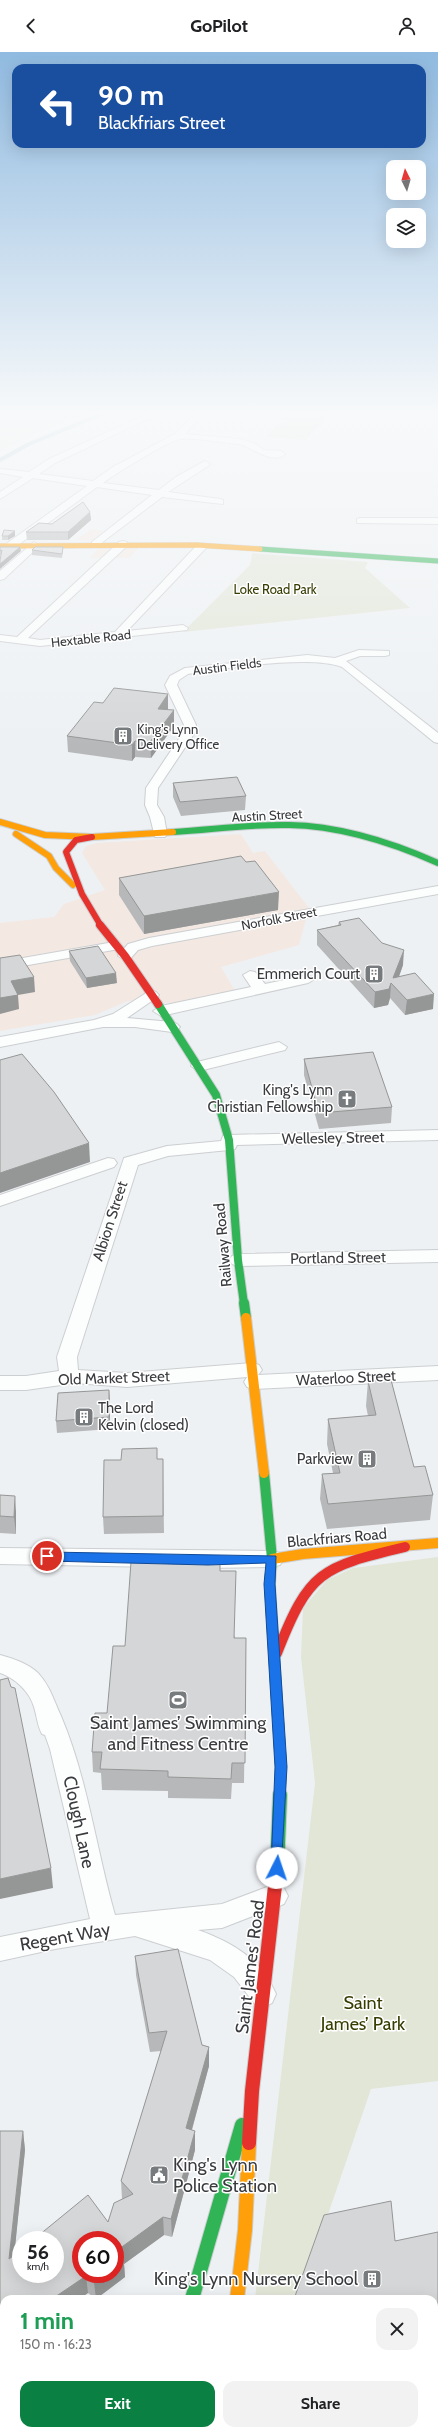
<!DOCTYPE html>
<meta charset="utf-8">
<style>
body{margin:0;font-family:Cabin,sans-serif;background:#f2f2f2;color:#202124;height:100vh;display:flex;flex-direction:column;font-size:15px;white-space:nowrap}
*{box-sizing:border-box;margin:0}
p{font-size:13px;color:#757577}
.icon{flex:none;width:22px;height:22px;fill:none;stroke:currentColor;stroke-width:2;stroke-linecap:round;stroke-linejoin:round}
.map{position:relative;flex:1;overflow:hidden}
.details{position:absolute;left:0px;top:2243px;width:438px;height:140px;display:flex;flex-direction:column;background:#fff;border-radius:12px 12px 0 0;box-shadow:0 4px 16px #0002}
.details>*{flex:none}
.banner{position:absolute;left:12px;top:12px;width:414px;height:84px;border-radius:12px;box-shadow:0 4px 16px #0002;background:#1a4fa0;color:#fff;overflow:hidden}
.needle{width:26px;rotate:355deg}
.controls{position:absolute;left:386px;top:108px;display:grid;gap:8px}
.controls a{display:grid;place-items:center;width:40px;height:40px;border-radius:8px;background:#fff;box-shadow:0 4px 16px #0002;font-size:20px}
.speed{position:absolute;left:12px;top:2179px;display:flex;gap:8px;font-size:20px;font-weight:700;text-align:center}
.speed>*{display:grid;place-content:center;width:52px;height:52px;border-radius:50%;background:#fff;box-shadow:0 4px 16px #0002;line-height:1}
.speed small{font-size:10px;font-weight:400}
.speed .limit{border:6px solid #d22;background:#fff;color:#111}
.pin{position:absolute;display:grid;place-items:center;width:34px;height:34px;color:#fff;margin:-17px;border:2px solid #fff;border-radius:50%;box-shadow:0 1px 4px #0007}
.me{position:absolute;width:44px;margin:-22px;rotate:4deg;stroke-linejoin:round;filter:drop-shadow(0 0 3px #0008)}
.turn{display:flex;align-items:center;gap:14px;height:84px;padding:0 20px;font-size:18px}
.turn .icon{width:52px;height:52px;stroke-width:2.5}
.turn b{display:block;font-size:28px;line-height:34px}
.round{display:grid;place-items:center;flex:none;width:42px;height:42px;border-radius:12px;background:#f2f2f2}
.summary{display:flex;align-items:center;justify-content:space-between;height:68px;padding:0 20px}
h1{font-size:24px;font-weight:800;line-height:30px;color:#1e9e55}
.button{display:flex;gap:8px;margin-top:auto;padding:8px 20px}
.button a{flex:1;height:46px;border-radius:12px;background:#0b8043;color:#fff;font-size:16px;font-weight:800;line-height:46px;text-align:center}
.button a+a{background:#f2f2f2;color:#202124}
header{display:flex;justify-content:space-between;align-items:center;height:52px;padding:0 20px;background:#fff;font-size:18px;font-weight:800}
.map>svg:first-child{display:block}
</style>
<header><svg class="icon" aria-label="back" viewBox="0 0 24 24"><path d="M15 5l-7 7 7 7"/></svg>GoPilot<svg class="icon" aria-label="person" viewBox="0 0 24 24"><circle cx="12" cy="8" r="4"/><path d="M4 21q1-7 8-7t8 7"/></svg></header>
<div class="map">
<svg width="438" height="2383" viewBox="0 0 438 2383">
<rect width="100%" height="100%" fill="#eef1f4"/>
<g fill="#f3e8e2">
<polygon points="0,360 91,360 33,382 0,400"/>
<polygon points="91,477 103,479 92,489 76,488"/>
<polygon points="99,496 138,496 130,506 90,506"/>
<polygon points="241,782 253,801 265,799 309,856 299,893 221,915 235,939 176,951 128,949 95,963 0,979 0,871 54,865 64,852 105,838 82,801 86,794 97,791"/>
</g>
<g fill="#e2e6d7">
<polygon points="290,360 331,360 306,388 266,385 278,372 288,370 283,367"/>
<polygon points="252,501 368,510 365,516 410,556 183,580 250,513"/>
<polygon points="438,1505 438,2029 371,2037 299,2247 255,2247 315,1731 301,1605 303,1556 327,1528 353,1516"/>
</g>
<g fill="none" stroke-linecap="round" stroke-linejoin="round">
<polyline stroke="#acc3d4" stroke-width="4" points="0,408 29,392 107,360"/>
<g stroke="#cccfd1" stroke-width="2">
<g id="street">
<path d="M151,360H162L55,411L39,422L93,429L113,415L175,382L197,360H206L185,382L240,387L254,391L264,398L281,399L285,402C274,414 250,394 238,392C224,391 193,385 180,387C168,389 115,422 103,431L159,438L176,425L205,409L210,412L208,414L168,440L220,447L223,448V452L162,445L96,495L92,494V490L152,443L97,435L14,496H6V492L87,434L33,426L0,447V440L23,425L0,421V417L29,420L49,407Z"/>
<polygon points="360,466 438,466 438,472 357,471 357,467"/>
<polygon points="123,489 127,490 127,494 28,586 40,588 115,580 198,492 206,492 206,496 127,579 183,573 188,576 187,578 40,594 0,589 0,583 17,585 119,490"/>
<polygon points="34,490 39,493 38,495 4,527 0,528 0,519"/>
<path d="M359,598L389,599V603L385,604H360L346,609L438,681V691L434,690L342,615C311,603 224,616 188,622L179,628L177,633L196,673V679L158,736L157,753L164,765L167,782L165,785H155L150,765L145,753L146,736L184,679V673L165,633L170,624L185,616L307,603L335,606Z"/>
<polygon points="438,834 438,842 152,894 138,898 130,907 125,908 118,904 128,892 149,886"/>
<polygon points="114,890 119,891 121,894 119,897 0,918 0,910"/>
<polygon points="250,919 255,920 265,932 308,923 315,927 308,931 161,964 153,959 161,954 251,935 243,923"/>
<polygon points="151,938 156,940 159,943 156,946 127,966 172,970 177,972 180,975 177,978 172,980 135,975 103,975 0,995 0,985 94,968 113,962"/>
<polygon points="279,990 287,995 285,998 199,1019 191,1014 193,1011"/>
<polygon points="438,1078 438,1088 237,1093 235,1097 229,1098 168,1104 138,1113 77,1305 78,1318 127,1321 252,1311 259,1313 262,1318 258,1323 438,1314 438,1328 254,1337 247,1335 244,1330 247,1325 127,1335 75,1331 26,1338 0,1338 0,1324 26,1324 59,1319 57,1305 124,1106 167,1094 221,1089 223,1084 229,1083"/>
<polygon points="108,1106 114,1107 117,1111 114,1115 0,1154 0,1143"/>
<polygon points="438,1198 438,1210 238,1214 232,1212 229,1208 232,1204 238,1202"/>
<polygon points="0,1496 272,1499 280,1501 283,1507 280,1513 272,1515 208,1516 0,1512"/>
<path d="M0,1603C14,1607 27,1611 38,1621C50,1634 54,1649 61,1664C88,1728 96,1797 115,1863L222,1852L275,1832L284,1836L288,1844L284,1852L222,1876L198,1878C232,1890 261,1907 276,1942L272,1951L263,1955L254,1951L234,1925L210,1908L135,1884L55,1897L0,1909V1885L90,1867L50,1697L45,1683L42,1682C37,1673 37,1664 34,1655C30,1640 15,1626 0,1621Z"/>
<rect x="0" y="2320" width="4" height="32"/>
<polygon points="102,2379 138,2379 140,2383 104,2383"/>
</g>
</g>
<g stroke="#cccfd1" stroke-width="6">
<polyline id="fast-far4" points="260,497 438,509"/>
</g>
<g stroke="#cccfd1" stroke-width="8">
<path id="fast-far3" d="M173,780C211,778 250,772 289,773C341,774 391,790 438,811"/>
</g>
<g stroke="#cccfd1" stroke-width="10">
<polyline id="fast-far2" points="158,952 216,1043 229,1088 238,1208 244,1252"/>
</g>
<g stroke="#cccfd1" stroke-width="12">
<g id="fast-far1">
<polyline points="244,1251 246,1266"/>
<polyline points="264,1421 272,1507 270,1532 281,1715 280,1744"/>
</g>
</g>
<g stroke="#cccfd1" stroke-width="16">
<g id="fast">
<polyline points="277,1816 280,1743"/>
<polyline points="192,2247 242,2073"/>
<polyline points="172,2379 172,2383"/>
</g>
</g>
<g stroke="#cccfd1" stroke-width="6">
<polyline id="slow-far3" points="0,494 196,493 260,497"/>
</g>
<g stroke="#cccfd1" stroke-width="8">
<g id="slow-far2">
<polyline points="0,770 45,783 92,785 173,780"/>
<polyline points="16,782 49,804 56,816 73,833"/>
</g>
</g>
<g stroke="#cccfd1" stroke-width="12">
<g id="slow-far1">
<polyline points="246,1266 264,1421"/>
<polyline points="272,1507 303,1502 438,1491"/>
</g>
</g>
<g stroke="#cccfd1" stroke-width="16">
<g id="slow">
<polyline points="237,2247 245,2178 249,2091"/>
<polyline points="226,2379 226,2383"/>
</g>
</g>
<g stroke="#cccfd1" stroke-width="8">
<polyline id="jam-far3" points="92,785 76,788 66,800 82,842 101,874"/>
</g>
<g stroke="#cccfd1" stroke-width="10">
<polyline id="jam-far2" points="100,873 125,904 158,952"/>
</g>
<g stroke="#cccfd1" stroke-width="12">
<path id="jam-far1" d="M277,1601C309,1519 321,1515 405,1495"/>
</g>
<g stroke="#cccfd1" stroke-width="16">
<polyline id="jam" points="249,2091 252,2039 277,1816"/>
</g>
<use href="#street" fill="#fcfdfd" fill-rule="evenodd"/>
<use href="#fast-far4" stroke="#30b455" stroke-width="5"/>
<use href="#fast-far3" stroke="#30b455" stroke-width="6"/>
<use href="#fast-far2" stroke="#30b455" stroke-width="8"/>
<use href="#fast-far1" stroke="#30b455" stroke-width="10"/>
<use href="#fast" stroke="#30b455" stroke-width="14"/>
<use href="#slow-far3" stroke="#ff9f0a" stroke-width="5"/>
<use href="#slow-far2" stroke="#ff9f0a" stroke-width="6"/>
<use href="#slow-far1" stroke="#ff9f0a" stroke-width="10"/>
<use href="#slow" stroke="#ff9f0a" stroke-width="14"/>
<use href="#jam-far3" stroke="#e5322d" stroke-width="6"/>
<use href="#jam-far2" stroke="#e5322d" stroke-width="8"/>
<use href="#jam-far1" stroke="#e5322d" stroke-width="10"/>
<use href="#jam" stroke="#e5322d" stroke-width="14"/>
</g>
<g fill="#b7b8b9">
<polygon points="90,460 91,468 68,488 27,488 26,480 52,472"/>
<polygon points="2,484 15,484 8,488 2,488"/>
<polygon points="0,495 21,499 0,503"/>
<polygon points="32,498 63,499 62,506 32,503"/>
<polygon points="168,642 168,658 174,674 151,706 135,705 132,709 68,700 67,684 103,651"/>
<polygon points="173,731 246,744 245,758 181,764 173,745"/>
<polygon points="119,826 278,858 144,882 119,843"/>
<polygon points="339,870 403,913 399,925 433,957 405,963 390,946 388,953 374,956 317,893 317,878 338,873"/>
<polygon points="69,899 117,931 87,936 70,909"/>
<polygon points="304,1007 392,1055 391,1071 319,1077 304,1023"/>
<polygon points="368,1329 414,1415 433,1443 430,1468 327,1477 320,1447 322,1422 333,1421 327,1392 328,1367 368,1364 366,1354"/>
<polygon points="109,1338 110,1377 57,1381 56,1369"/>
<polygon points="157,1407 163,1407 164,1481 104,1482 103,1465"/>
<polygon points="0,1443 16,1460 16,1482 0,1481"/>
<polygon points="220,1519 235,1586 246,1586 244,1731 232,1731 231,1747 168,1746 168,1739 102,1738 101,1721 93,1720 92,1700 107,1661 125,1594"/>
<polygon points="135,1904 202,1993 209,1995 209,2014 192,2078 195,2098 172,2185 164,2183 124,2212 125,2225 96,2247 88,2241 4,2247 4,2284 0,2284 0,2079 23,2079 25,2098 14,2203 108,2170 122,2147 121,2129 161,1999 150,2000 136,1923"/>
<polygon points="395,2189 438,2383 262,2383 262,2379 434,2379"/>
</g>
<g fill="#959696">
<polygon points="90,460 91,468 68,488 68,480"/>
<polygon points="15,479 15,484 8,488 8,484"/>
<polygon points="20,495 21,499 0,517 0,512"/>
<polygon points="168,642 168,658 158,657"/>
<polygon points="174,658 174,674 151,706 150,690"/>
<polygon points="135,689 135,705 132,709 132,693"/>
<polygon points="279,840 278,858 144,882 144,864"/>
<polygon points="404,898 403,913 395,935 393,926"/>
<polygon points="116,921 117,931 87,936 86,926"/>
<polygon points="34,925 35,940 18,943 19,957 0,962 0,946 11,929"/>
<polygon points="391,931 390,946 388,953 374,956 375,940"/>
<polygon points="434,942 433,957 405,963 407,948"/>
<polygon points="89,1091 90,1110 0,1141 0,1121"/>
<polygon points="109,1338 110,1350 110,1377 109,1365"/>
<polygon points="15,1444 16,1460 16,1482 14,1465"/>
<polygon points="51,1816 53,1836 0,1847 0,1827"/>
<polygon points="209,1995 209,2014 187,2095 186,2076"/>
<polygon points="23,2079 25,2098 12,2225 9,2207"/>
<polygon points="195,2079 195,2098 172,2185 171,2167"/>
<polygon points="163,2165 164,2183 124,2212 125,2225 96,2247 94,2230 104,2222 115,2222 115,2214 119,2197"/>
<polygon points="86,2224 88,2241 80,2247 52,2247"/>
</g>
<g fill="#d5d6d7" stroke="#959696">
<polygon points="83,450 90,460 68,480 26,480 39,471 52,472"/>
<polygon points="4,478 15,479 8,484 2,484"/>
<polygon points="0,495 20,495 0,512 0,508 2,498 0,499"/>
<polygon points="35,495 63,495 62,502 32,498"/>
<polygon points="114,636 168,642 158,657 174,658 150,690 135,689 132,693 67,684 94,650 103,651"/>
<polygon points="237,725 246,744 180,750 173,731"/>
<polygon points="241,804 246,810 255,809 279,840 144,864 119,826"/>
<polygon points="359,866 382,891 404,898 393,926 415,921 434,942 407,948 391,931 389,937 375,940 317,878 341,873 339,870"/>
<polygon points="98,894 116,921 86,926 69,899"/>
<polygon points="20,903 34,925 11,929 18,943 0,946 0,906"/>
<polygon points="373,1000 392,1055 319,1061 304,1007"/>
<polygon points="22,1002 54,1040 89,1091 0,1121 0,1008"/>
<polygon points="391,1328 414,1415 425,1414 433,1443 328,1452 322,1422 340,1421 328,1367 376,1363 368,1329"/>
<polygon points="109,1338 109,1365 56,1369 58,1341"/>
<polygon points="157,1396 157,1407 163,1407 163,1464 103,1465 104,1408 121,1408 122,1397"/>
<polygon points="0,1443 15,1444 14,1465 0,1464"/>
<polygon points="131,1510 220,1511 220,1519 236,1519 234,1586 246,1586 245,1711 232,1711 231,1727 168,1725 168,1719 100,1717 102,1700 92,1700 95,1661 107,1661 113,1594 125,1594"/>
<polygon points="8,1626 11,1635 15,1636 51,1816 0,1827 0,1628"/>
<polygon points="178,1897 202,1993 209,1995 186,2076 195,2079 171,2167 163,2165 119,2197 124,2207 115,2214 115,2188 81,2188 81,2222 104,2222 94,2230 86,2224 52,2247 4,2247 4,2267 0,2267 0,2079 23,2079 9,2207 21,2198 21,2222 55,2222 55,2188 33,2188 88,2143 108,2170 114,2151 133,2142 121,2129 167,1979 149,1981 135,1904"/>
<polygon points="391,2149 395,2189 438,2180 438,2383 265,2383 265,2379 434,2379 434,2247 294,2247 324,2163"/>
</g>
<linearGradient id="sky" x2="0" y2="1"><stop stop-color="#90bae0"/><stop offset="0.52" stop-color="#f7f9fa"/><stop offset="1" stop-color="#f7f9fa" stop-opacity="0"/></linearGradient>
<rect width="438" height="693" fill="url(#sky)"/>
<polygon fill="#1a73e8" stroke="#114b97" points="47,1500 276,1504 275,1532 287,1715 281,1820 277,1821 273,1820 271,1816 275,1715 264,1532 266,1511 208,1513 47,1509 42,1504"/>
<defs>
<g id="building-square" transform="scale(1)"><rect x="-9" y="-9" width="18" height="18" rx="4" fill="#787b7e" stroke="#fff"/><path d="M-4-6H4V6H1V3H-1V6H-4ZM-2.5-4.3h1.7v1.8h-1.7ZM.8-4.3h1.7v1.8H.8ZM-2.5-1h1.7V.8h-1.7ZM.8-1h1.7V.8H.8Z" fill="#fff"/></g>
<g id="church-square" transform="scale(1)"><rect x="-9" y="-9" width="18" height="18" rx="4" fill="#787b7e" stroke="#fff"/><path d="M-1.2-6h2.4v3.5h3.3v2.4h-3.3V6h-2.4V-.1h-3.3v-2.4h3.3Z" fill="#fff"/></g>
<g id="stadium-square" transform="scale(1)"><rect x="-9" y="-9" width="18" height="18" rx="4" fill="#787b7e" stroke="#fff"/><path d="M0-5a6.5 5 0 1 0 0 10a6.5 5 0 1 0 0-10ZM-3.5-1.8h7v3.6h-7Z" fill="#fff"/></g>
<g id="civic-square" transform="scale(1)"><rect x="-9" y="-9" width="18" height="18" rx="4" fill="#787b7e" stroke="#fff"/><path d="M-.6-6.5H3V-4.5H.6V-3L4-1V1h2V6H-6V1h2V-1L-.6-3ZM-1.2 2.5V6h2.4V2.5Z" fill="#fff"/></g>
</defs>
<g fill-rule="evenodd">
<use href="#building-square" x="123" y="684"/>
<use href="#building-square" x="374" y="922"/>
<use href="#church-square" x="347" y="1047"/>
<use href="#building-square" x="84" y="1365"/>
<use href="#building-square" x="367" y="1407"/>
<use href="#stadium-square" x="178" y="1648"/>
<use href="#civic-square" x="159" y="2123"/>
<use href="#building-square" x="372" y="2227"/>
</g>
<g text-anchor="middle" stroke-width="3" stroke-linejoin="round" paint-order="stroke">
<g font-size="13" fill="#373d00" stroke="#fff">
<text x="275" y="542">Loke Road Park</text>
</g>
<g font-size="13" fill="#393b3e" stroke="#fff">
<text transform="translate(91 586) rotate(-6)" y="5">Hextable Road</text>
<text transform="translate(227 614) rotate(-7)" y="5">Austin Fields</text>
<text transform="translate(267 763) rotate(-3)" y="5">Austin Street</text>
<text transform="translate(279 866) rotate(-11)" y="5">Norfolk Street</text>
</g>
<g font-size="13" fill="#393b3e" stroke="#fff" text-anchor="start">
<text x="137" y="682">King's Lynn<tspan x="137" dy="15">Delivery Office</tspan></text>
</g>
<g font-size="15" fill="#393b3e" stroke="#fff" text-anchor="end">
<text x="360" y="927">Emmerich Court</text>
<text x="333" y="1043">King's Lynn<tspan x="333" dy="17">Christian Fellowship</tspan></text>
<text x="98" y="1361" text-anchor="start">The Lord<tspan x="98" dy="17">Kelvin (closed)</tspan></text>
<text x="353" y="1412">Parkview</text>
</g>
<g font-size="15" fill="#393b3e" stroke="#fff">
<text transform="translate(333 1086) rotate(-1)" y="5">Wellesley Street</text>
<text transform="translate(110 1169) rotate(-72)" y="5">Albion Street</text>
<text transform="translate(223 1193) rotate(-95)" y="5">Railway Road</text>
<text transform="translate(338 1206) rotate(-1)" y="5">Portland Street</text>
<text transform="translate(114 1326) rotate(-2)" y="5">Old Market Street</text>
<text transform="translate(346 1326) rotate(-3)" y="5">Waterloo Street</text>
<text transform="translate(337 1486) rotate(-5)" y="5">Blackfriars Road</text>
</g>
<g font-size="18" fill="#393b3e" stroke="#fff">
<text x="178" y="1677">Saint James’ Swimming<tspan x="178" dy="21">and Fitness Centre</tspan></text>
<text x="173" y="2119" text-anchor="start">King's Lynn<tspan x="173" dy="21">Police Station</tspan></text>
<text x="358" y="2233" text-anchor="end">King's Lynn Nursery School</text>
</g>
<g font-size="18" fill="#393b3e" stroke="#fff">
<text transform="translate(79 1770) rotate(78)" y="6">Clough Lane</text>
<text transform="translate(65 1885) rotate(-10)" y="6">Regent Way</text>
<text transform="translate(250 1915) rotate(-83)" y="6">Saint James' Road</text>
</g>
<g font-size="18" fill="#373d00" stroke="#fff">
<text x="363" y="1957">Saint<tspan x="363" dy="21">James’ Park</tspan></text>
</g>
</g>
</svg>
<div class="controls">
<a><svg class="needle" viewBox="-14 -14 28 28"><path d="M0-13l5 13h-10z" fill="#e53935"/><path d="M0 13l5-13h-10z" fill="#757577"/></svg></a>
<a><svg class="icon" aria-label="layers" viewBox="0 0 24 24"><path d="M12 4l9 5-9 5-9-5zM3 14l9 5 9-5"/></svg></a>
</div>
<div class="speed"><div>56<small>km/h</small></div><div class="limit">60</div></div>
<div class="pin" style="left:47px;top:1504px;background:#d93025"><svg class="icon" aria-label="arrive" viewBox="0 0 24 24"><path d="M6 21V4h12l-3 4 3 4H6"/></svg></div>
<svg class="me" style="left:277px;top:1816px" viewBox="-20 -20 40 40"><circle r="19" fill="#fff"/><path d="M0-13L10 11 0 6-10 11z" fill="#1a73e8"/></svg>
<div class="banner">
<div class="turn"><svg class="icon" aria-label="left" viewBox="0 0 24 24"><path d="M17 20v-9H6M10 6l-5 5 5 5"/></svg><div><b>90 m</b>Blackfriars Street</div></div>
</div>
<section class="details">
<div class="summary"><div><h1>1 min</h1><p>150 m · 16:23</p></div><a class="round"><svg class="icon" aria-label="close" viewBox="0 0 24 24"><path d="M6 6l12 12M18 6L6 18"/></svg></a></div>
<div class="button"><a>Exit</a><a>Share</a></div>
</section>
</div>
